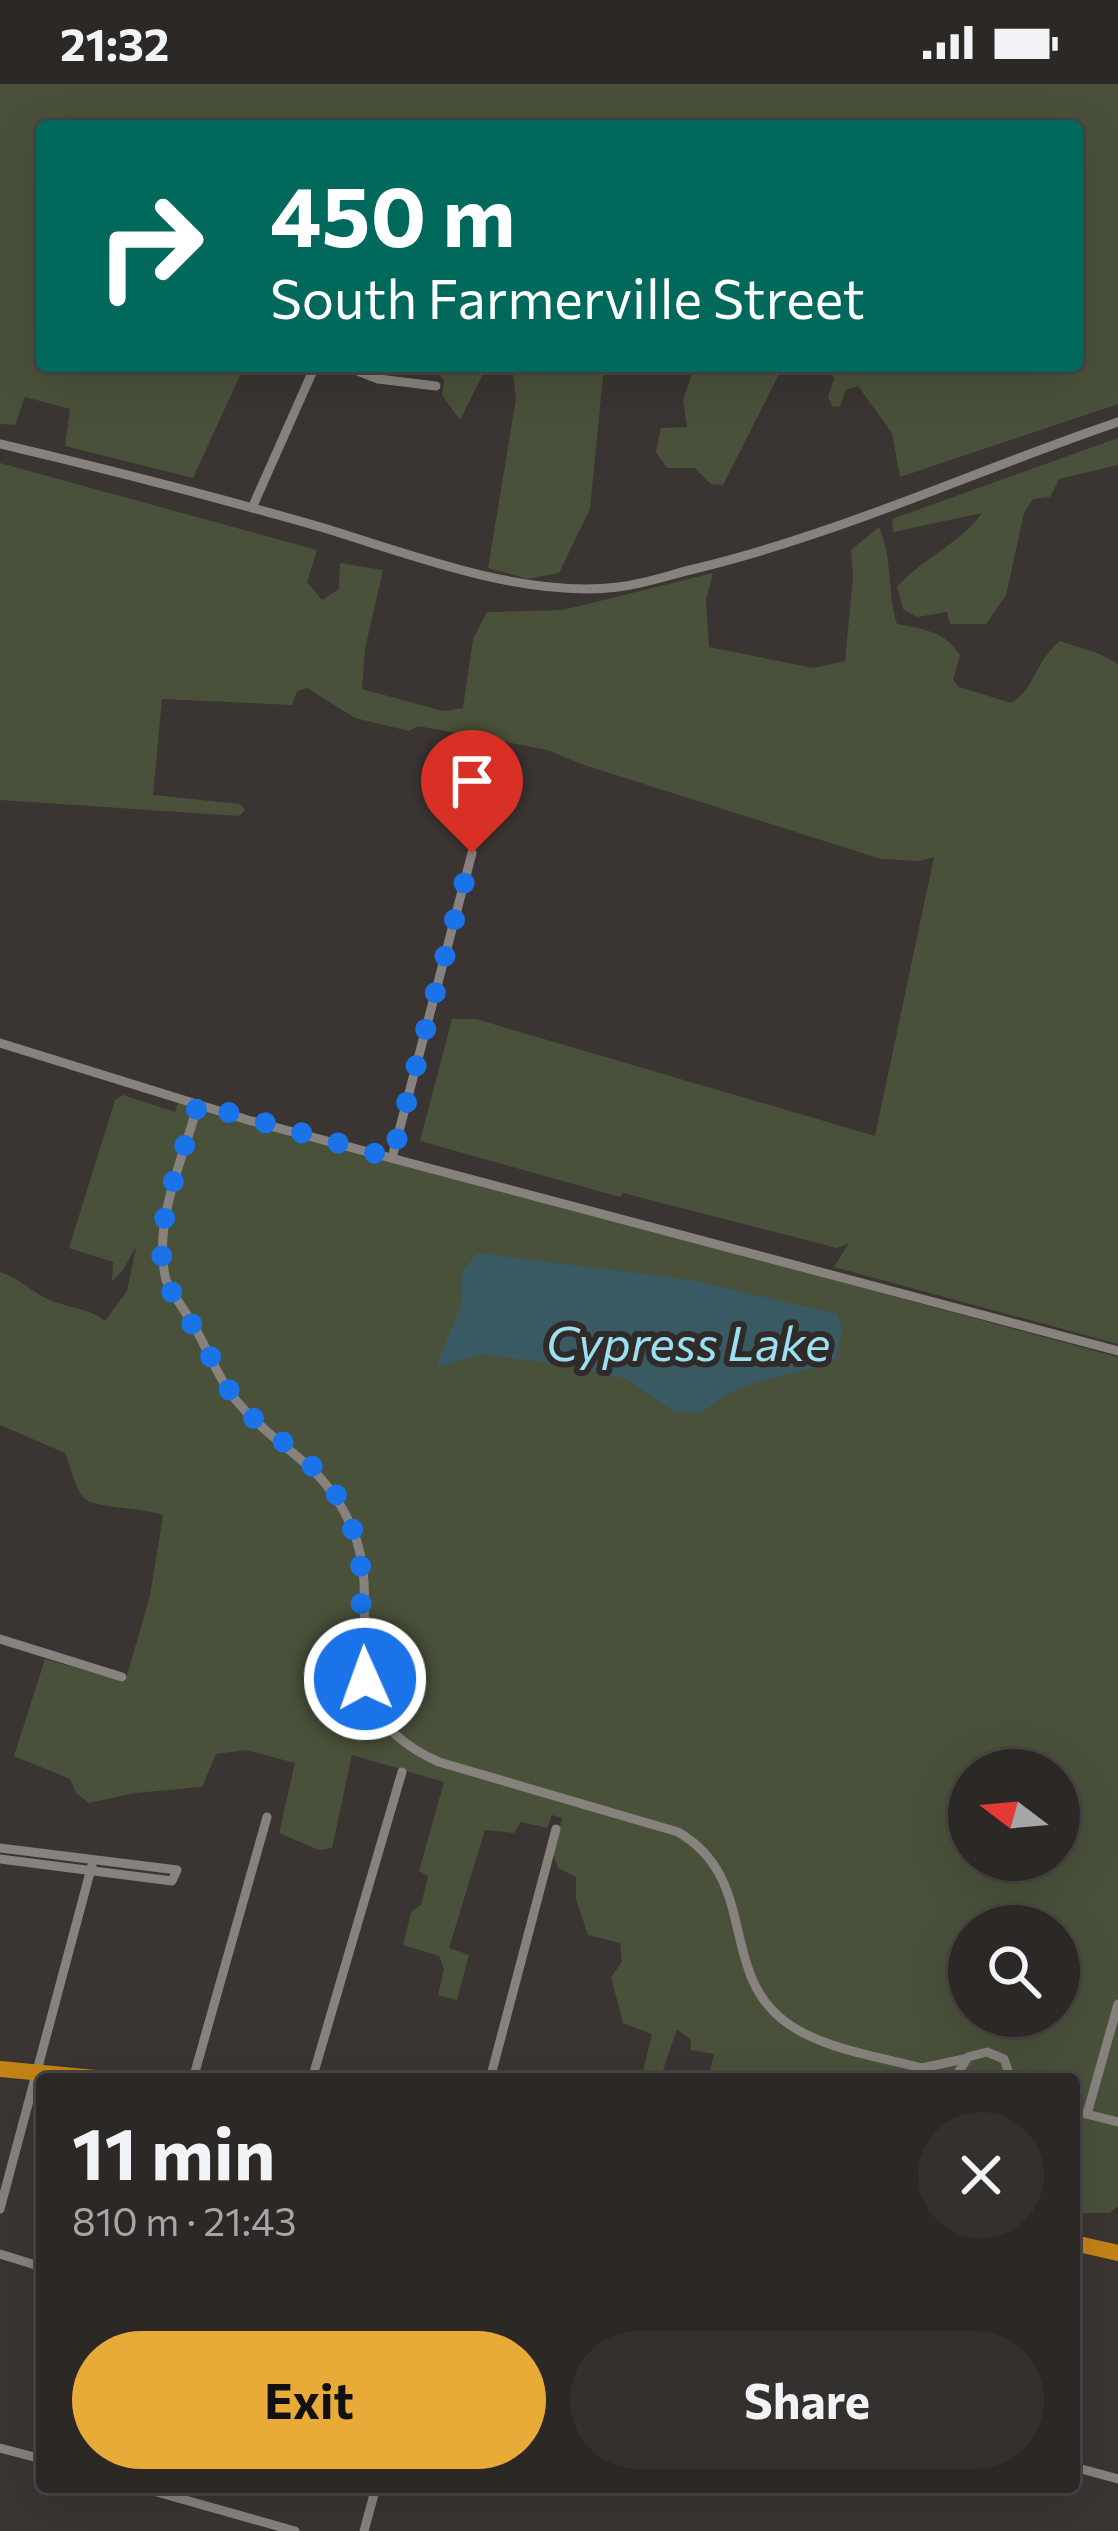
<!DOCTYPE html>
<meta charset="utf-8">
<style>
body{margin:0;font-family:Commissioner,sans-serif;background:#34302e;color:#f1f3f6;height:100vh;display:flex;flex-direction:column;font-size:45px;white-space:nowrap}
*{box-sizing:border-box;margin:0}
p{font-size:39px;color:#a6a6a7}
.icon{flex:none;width:66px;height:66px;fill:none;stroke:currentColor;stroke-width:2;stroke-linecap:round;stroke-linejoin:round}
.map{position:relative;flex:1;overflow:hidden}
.side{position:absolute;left:36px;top:1989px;width:1044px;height:420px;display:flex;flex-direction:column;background:#2c2826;border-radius:12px;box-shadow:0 12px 48px #0002,0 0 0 3px #484443}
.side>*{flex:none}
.guide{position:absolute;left:36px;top:36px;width:1047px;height:252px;border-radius:12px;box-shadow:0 12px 48px #0002,0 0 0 3px #484443;background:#00695c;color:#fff;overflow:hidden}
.needle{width:78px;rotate:286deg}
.controls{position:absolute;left:948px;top:1665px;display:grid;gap:24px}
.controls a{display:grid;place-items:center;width:132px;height:132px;border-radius:50%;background:#2c2826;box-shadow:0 12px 48px #0002,0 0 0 3px #484443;font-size:60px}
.pin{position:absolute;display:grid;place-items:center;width:102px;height:102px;color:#fff;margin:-123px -51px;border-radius:50% 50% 50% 0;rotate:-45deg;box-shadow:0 0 12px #0007}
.pin .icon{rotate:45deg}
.me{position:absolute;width:132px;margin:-66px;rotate:358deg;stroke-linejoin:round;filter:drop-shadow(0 0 9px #0008)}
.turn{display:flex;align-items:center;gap:42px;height:252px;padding:0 36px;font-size:54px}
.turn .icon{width:156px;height:156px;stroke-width:2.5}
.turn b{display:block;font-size:84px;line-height:102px}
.round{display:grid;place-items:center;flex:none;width:126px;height:126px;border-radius:63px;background:#34302e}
.summary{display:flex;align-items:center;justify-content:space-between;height:204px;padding:0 36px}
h1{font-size:72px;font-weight:700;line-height:90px}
.button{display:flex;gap:24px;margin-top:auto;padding:24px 36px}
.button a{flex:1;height:138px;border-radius:72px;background:#e9ab38;color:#111;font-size:48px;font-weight:700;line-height:138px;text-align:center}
.button a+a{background:#34302e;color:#f1f3f6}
.status{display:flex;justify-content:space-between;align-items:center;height:84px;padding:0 60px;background:#2c2826;direction:ltr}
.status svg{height:33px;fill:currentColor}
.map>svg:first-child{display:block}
</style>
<div class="status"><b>21:32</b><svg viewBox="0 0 49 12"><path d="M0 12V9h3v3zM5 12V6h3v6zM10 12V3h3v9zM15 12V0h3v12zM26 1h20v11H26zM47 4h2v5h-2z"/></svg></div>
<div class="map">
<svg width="1118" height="2447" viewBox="0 0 1118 2447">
<rect width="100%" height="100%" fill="#3a3532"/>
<g fill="#49513a" fill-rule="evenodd">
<polygon points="0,0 1118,0 1118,320 900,393 892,349 858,302 846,306 840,322 833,323 828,313 834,295 829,282 1077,282 1077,42 42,42 42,282 240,282 242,287 193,394 65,362 70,325 25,313 15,341 0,340"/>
<polygon points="433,282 487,282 460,336 442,311 444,296"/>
<polygon points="512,282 604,282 590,425 559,489 528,495 488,484 516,315"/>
<polygon points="695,282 783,282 723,401 711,400 695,384 667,384 656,368 661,344 687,343 683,316"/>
<path d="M1118,354V381L1059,395L1050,413L1033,415L1024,429L1006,511L986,540H950L947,528L917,533L903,525L897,503C922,474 959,461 982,429L893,448L892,435Z"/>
<path d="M0,379L317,466L307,498L322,516L339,505L340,479L383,486L365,565L362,605L443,627L463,624L473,555L487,528L563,526L713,489L706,516L709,563L813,584L845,577L853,494L851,466L879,443C893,475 887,507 897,540C923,545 945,547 960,571L953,596L959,603L1011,619C1035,606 1034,578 1060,557L1100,570L1118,580V1260L834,1183L849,1159L837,1164L623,1109L620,1113L420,1057L452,935H476L875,1052L934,773L919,777L881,775L581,680L548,666L418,642L409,647L355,634L307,604L297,607L292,621L162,615L153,711L240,720L245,726L239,732L0,716Z"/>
<path d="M123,1011L175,1028L178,1019L1118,1273V2122L1110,2129H1074V1995H708L714,1970L690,1966L691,1956L677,1945L660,1995H641L652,1950L623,1939L611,1893L622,1878L620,1859L588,1851L576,1815V1793L558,1784L553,1771L562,1734L552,1731L547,1744L521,1738L514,1749L485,1746L449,1864L469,1871L457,1916L438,1911L444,1885L439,1872L403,1861L411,1828L421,1821L428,1792L419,1787L444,1698L352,1671L332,1764L319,1766L279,1749L295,1679L246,1666L216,1670L202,1703L135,1709L89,1719L76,1709L70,1695L14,1672L45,1575L125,1598L150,1512L163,1431C145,1424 96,1424 85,1415C75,1406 71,1382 65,1369L0,1341V1188C18,1194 26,1203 42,1212C61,1224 87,1222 105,1237L127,1207L136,1163L123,1186L112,1197L113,1178L69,1164L115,1016ZM969,1686H1059V1776H969ZM969,1842H1059V1932H969Z"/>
</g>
<path fill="#395a63" d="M477,1169L691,1196L837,1230L842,1244L836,1277C785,1296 749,1289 702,1329L673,1327L627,1295L570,1282L483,1270L436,1283L461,1221L462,1188Z"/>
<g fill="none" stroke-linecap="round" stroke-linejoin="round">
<g stroke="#88827e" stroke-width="9">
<polyline points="345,282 378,295 436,302"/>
<path d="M0,360C106,385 212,412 317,442C408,469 522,515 618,503C645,500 672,490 698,484C842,449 977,386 1118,338"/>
<polyline points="252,424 315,282"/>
<polyline points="0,959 248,1036 1118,1267"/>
<path d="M198,1020C183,1075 152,1139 166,1196C175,1215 189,1232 199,1251C212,1276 222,1301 241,1322C283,1370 324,1378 352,1444C390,1532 317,1625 439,1678L678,1748C758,1794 719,1886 783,1936C820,1965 877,1972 922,1984L937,1995"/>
<polyline points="392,1074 472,769"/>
<polyline points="0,1555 122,1593"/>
<polyline points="0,1764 177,1786 172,1797 0,1775"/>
<polyline points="922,1984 964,1975"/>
<polyline points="193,1995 267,1733"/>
<polyline points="312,1995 402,1688"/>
<polyline points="490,1995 556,1745"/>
<polyline points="954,1995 968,1973 987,1968 1004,1975 1011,1995"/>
<polyline points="1074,2027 1118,2038"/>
<polyline points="1087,2030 1118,1920"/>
<polyline points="0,2125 92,1781"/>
<polyline points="0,2170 42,2183"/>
<polyline points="0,2364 42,2375"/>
<polyline points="1074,2383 1118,2395"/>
<polyline points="139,2403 295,2447"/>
<polyline points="364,2447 376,2403"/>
</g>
<g stroke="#c38317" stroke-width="16">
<polyline points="0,1985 106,1995"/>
<polyline points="1074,2159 1118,2169"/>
</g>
</g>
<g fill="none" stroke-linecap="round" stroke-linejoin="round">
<path stroke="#1a73e8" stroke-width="21" stroke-dasharray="0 37.8" d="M365,1595C350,1528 379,1489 340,1417C319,1378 279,1359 248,1329C223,1305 213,1273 195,1245C185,1229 174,1215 167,1198C148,1150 184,1069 198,1020L392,1074L472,769"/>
</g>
<g text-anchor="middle" stroke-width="12" stroke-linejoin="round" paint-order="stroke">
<g font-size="48" font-style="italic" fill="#9cdff0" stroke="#302b28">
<text x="688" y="1277">Cypress Lake</text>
</g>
</g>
</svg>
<div class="controls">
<a><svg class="needle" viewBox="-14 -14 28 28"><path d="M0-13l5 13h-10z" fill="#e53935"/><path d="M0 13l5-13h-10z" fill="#a6a6a7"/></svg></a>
<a><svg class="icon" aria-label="search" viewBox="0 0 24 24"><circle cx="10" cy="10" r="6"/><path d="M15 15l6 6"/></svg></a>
</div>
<div class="pin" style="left:472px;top:769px;background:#d93025"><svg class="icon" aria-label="arrive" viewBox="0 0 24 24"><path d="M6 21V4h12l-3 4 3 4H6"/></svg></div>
<svg class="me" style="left:365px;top:1595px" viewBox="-20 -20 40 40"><circle r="17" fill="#1a73e8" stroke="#fff" stroke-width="3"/><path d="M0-11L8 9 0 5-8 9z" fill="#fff"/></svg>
<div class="guide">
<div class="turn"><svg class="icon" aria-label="right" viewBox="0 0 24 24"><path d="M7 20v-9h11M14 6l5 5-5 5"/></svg><div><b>450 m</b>South Farmerville Street</div></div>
</div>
<section class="side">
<div class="summary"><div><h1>11 min</h1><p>810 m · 21:43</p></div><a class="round"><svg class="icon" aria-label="close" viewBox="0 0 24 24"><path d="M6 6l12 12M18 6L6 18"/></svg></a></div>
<div class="button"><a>Exit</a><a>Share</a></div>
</section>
</div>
